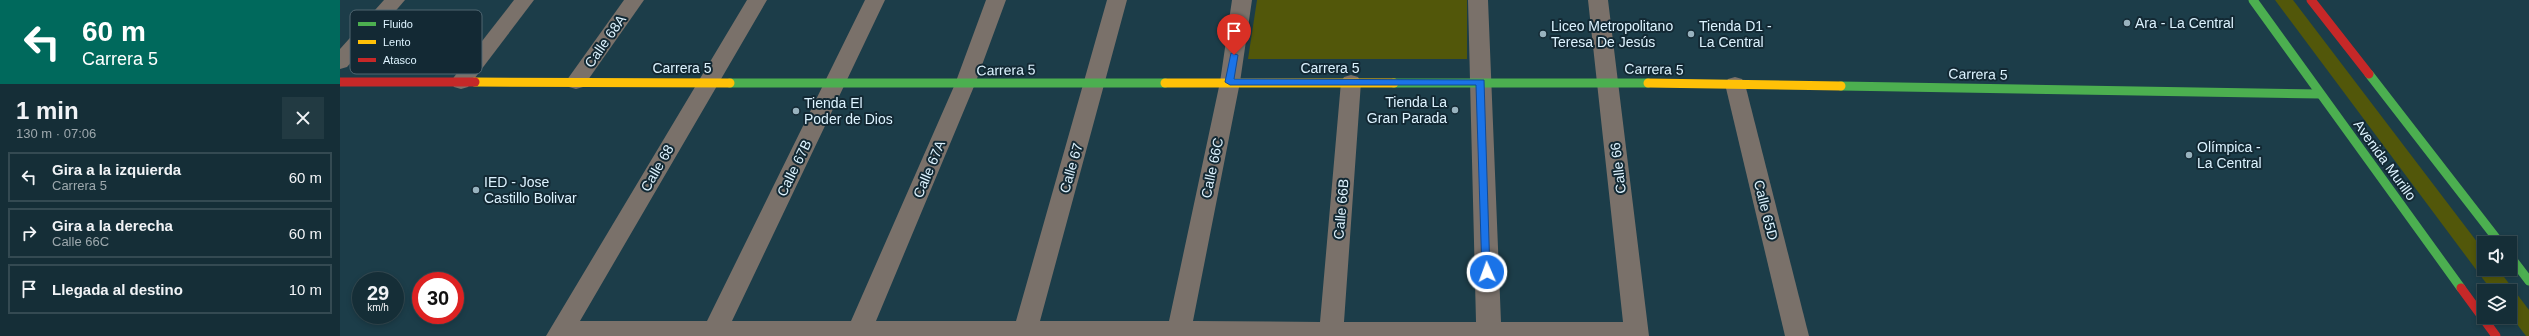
<!DOCTYPE html>
<html lang="es">
<meta charset="utf-8">
<style>
body{margin:0;font-family:Helvetica,sans-serif;background:#223a42;color:#f1f3f6;height:100vh;display:flex;flex-direction:column;font-size:15px;white-space:nowrap}
*{box-sizing:border-box;margin:0}
p{font-size:13px;color:#9da8ad}
.icon{flex:none;width:22px;height:22px;fill:none;stroke:currentColor;stroke-width:2;stroke-linecap:round;stroke-linejoin:round}
.map{position:relative;flex:1;overflow:hidden}
.sheet{display:flex;flex-direction:column;background:#152e37;width:340px}
.sheet>*{flex:none}
.banner{background:#00695c;color:#fff;overflow:hidden}
.fabs{position:absolute;left:2137px;top:236px;display:grid;gap:8px}
.fabs a{display:grid;place-items:center;width:40px;height:40px;border-radius:0px;background:#152e37;box-shadow:0 2px 6px #0003,0 0 0 1px #344a52;font-size:20px}
.speed{position:absolute;left:12px;top:272px;display:flex;gap:8px;font-size:20px;font-weight:700;text-align:center}
.speed>*{display:grid;place-content:center;width:52px;height:52px;border-radius:50%;background:#152e37;box-shadow:0 2px 6px #0003,0 0 0 1px #344a52;line-height:1}
.speed small{font-size:10px;font-weight:400}
.speed .limit{border:6px solid #d22;background:#fff;color:#111}
.pin{position:absolute;display:grid;place-items:center;width:34px;height:34px;color:#fff;margin:-41px -17px;border-radius:50% 50% 50% 0;rotate:-45deg;box-shadow:0 0 4px #0007}
.pin .icon{rotate:45deg}
.me{position:absolute;width:44px;margin:-22px;rotate:358deg;stroke-linejoin:round;filter:drop-shadow(0 0 3px #0008)}
.turn{display:flex;align-items:center;gap:14px;height:84px;padding:0 16px;font-size:18px}
.turn .icon{width:52px;height:52px;stroke-width:2.5}
.turn b{display:block;font-size:28px;line-height:34px}
.round{display:grid;place-items:center;flex:none;width:42px;height:42px;border-radius:0px;background:#223a42}
.overview{display:flex;align-items:center;justify-content:space-between;height:68px;padding:0 16px}
h1{font-size:24px;font-weight:700;line-height:30px}
ul{padding:0;list-style:none}
li{display:flex;align-items:center;gap:12px;height:50px;margin:0 8px 6px;padding:0 8px;border:2px solid #344a52;border-radius:0px}
li div{flex:1}
li b{display:block;font-size:15px}
li em{font-style:normal}
main{display:flex;flex:1;min-height:0}
.map>svg:first-child{display:block}
</style>
<main>
<section class="sheet">
<div class="banner">
<div class="turn"><svg class="icon" aria-label="left" viewBox="0 0 24 24"><path d="M17 20v-9H6M10 6l-5 5 5 5"/></svg><div><b>60 m</b>Carrera 5</div></div>
</div>
<div class="overview"><div><h1>1 min</h1><p>130 m · 07:06</p></div><a class="round"><svg class="icon" aria-label="close" viewBox="0 0 24 24"><path d="M6 6l12 12M18 6L6 18"/></svg></a></div>
<ul>
<li><svg class="icon" aria-label="left" viewBox="0 0 24 24"><path d="M17 20v-9H6M10 6l-5 5 5 5"/></svg><div><b>Gira a la izquierda</b><p>Carrera 5</p></div><em>60 m</em></li>
<li><svg class="icon" aria-label="right" viewBox="0 0 24 24"><path d="M7 20v-9h11M14 6l5 5-5 5"/></svg><div><b>Gira a la derecha</b><p>Calle 66C</p></div><em>60 m</em></li>
<li><svg class="icon" aria-label="arrive" viewBox="0 0 24 24"><path d="M6 21V4h12l-3 4 3 4H6"/></svg><div><b>Llegada al destino</b></div><em>10 m</em></li>
</ul>
</section>
<div class="map">
<svg width="2189" height="336" viewBox="0 0 2189 336">
<rect width="100%" height="100%" fill="#1c3d49"/>
<g fill="#52570a">
<polygon points="917,0 1127,0 1127,59 908,59"/>
<polygon points="1935,0 1953,0 2144,251 2144,269 2158,269 2189,310 2189,336 2186,336 2170,315 2170,291 2152,291"/>
</g>
<g fill="none" stroke-linecap="round" stroke-linejoin="round">
<g fill="#7a716a" fill-rule="evenodd">
<polygon points="44,0 65,0 7,67 0,69 0,49"/>
<polygon points="174,0 194,0 128,87 121,89 114,87 111,82 114,77"/>
<polygon points="284,0 304,0 243,87 236,89 229,87 226,82 229,77"/>
<polygon points="407,0 427,0 240,321 367,321 525,0 545,0 392,321 511,321 615,84 646,0 666,0 635,84 536,321 676,321 767,0 787,0 700,321 829,321 880,82 892,0 912,0 900,82 853,321 980,322 1001,82 1004,77 1011,75 1018,77 1021,82 1004,322 1136,322 1128,0 1148,0 1161,322 1283,322 1248,0 1268,0 1309,336 206,336"/>
<polygon points="1395,77 1402,79 1405,84 1469,336 1445,336 1385,84 1388,79"/>
</g>
<g stroke="#4caf50" stroke-width="9">
<polyline points="1913,0 2121,288"/>
<polyline points="2029,74 2160,243"/>
<polyline points="390,83 825,83"/>
<polyline points="1054,83 1308,83"/>
<polyline points="1501,86 1980,94"/>
<polyline points="2170,256 2189,281"/>
</g>
<g stroke="#ffc107" stroke-width="9">
<polyline points="135,82 390,83"/>
<polyline points="825,83 1054,83"/>
<polyline points="1308,83 1501,86"/>
</g>
<g stroke="#c62828" stroke-width="9">
<polyline points="1971,0 2029,74"/>
<polyline points="0,82 135,82"/>
<polyline points="2121,288 2156,336"/>
</g>
</g>
<polygon fill="#1a73e8" stroke="#114b97" points="891,53 898,55 894,79 1144,80 1150,274 1143,274 1142,272 1136,85 890,85 885,82"/>
<g fill="#99b3bf" stroke="#132934" stroke-width="1.5">
<circle cx="1787" cy="23" r="4"/>
<circle cx="1203" cy="34" r="4"/>
<circle cx="1351" cy="34" r="4"/>
<circle cx="1115" cy="110" r="4"/>
<circle cx="456" cy="111" r="4"/>
<circle cx="1849" cy="155" r="4"/>
<circle cx="136" cy="190" r="4"/>
</g>
<g text-anchor="middle" stroke-width="4" stroke-linejoin="round" paint-order="stroke">
<g font-size="14" fill="#ddf3ff" stroke="#132934" text-anchor="start">
<text x="1795" y="28">Ara - La Central</text>
<text x="1211" y="31">Liceo Metropolitano<tspan x="1211" dy="16">Teresa De Jesús</tspan></text>
<text x="1359" y="31">Tienda D1 -<tspan x="1359" dy="16">La Central</tspan></text>
<text x="1107" y="107" text-anchor="end">Tienda La<tspan x="1107" dy="16">Gran Parada</tspan></text>
<text x="464" y="108">Tienda El<tspan x="464" dy="16">Poder de Dios</tspan></text>
<text x="1857" y="152">Olímpica -<tspan x="1857" dy="16">La Central</tspan></text>
<text x="144" y="187">IED - Jose<tspan x="144" dy="16">Castillo Bolivar</tspan></text>
</g>
<g font-size="14" fill="#ddf3ff" stroke="#132934">
<text transform="translate(265 41) rotate(-55)" y="5">Calle 68A</text>
<text x="342" y="73">Carrera 5</text>
<text x="990" y="73">Carrera 5</text>
<text transform="translate(1314 69) rotate(1)" y="5">Carrera 5</text>
<text transform="translate(666 70) rotate(-1)" y="5">Carrera 5</text>
<text transform="translate(1638 74) rotate(1)" y="5">Carrera 5</text>
<text transform="translate(2045 160) rotate(54)" y="5">Avenida Murillo</text>
<text transform="translate(317 168) rotate(-60)" y="5">Calle 68</text>
<text transform="translate(454 168) rotate(-64)" y="5">Calle 67B</text>
<text transform="translate(731 168) rotate(-74)" y="5">Calle 67</text>
<text transform="translate(872 168) rotate(-78)" y="5">Calle 66C</text>
<text transform="translate(1278 168) rotate(-97)" y="5">Calle 66</text>
<text transform="translate(589 169) rotate(-67)" y="5">Calle 67A</text>
<text transform="translate(1001 209) rotate(-85)" y="5">Calle 66B</text>
<text transform="translate(1426 210) rotate(76)" y="5">Calle 65D</text>
</g>
</g>
<rect x="10" y="10" width="132" height="64" rx="6" fill="#132934" stroke="#506671" stroke-width="1"/>
<rect x="18" y="22" width="18" height="4" fill="#4caf50"/>
<rect x="18" y="40" width="18" height="4" fill="#ffc107"/>
<rect x="18" y="58" width="18" height="4" fill="#c62828"/>
<g font-size="11" fill="#ddf3ff">
<text x="43" y="28">Fluido</text>
<text x="43" y="46">Lento</text>
<text x="43" y="64">Atasco</text>
</g>
</svg>
<div class="fabs">
<a><svg class="icon" aria-label="sound" viewBox="0 0 24 24"><path d="M4 9h4l5-4v14l-5-4H4zM17 9q2 3 0 6"/></svg></a>
<a><svg class="icon" aria-label="layers" viewBox="0 0 24 24"><path d="M12 4l9 5-9 5-9-5zM3 14l9 5 9-5"/></svg></a>
</div>
<div class="speed"><div>29<small>km/h</small></div><div class="limit">30</div></div>
<div class="pin" style="left:894px;top:55px;background:#d93025"><svg class="icon" aria-label="arrive" viewBox="0 0 24 24"><path d="M6 21V4h12l-3 4 3 4H6"/></svg></div>
<svg class="me" style="left:1147px;top:272px" viewBox="-20 -20 40 40"><circle r="17" fill="#1a73e8" stroke="#fff" stroke-width="3"/><path d="M0-11L8 9 0 5-8 9z" fill="#fff"/></svg>
</div>
</main>
